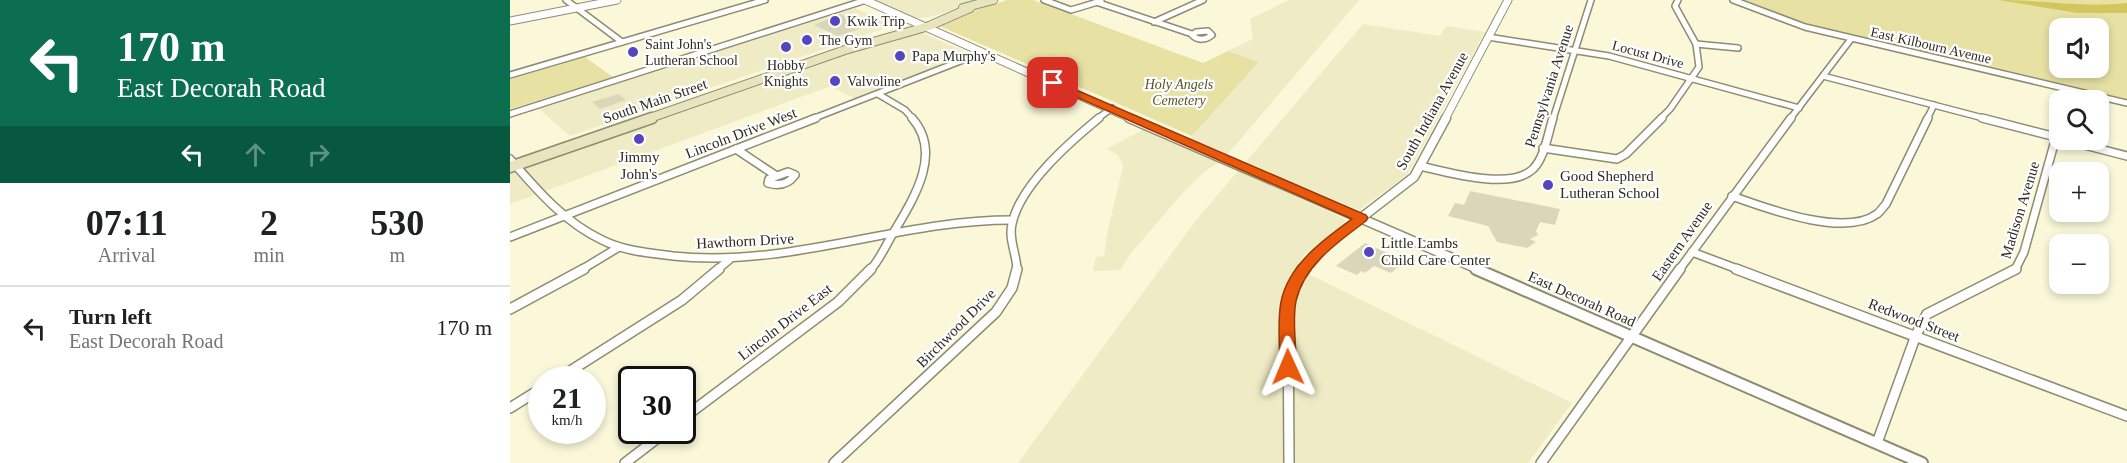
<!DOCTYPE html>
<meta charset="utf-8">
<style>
body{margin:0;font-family:"Times New Roman",serif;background:#f2f2f2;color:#202124;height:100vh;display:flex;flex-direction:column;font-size:22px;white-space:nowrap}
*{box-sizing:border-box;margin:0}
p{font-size:20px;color:#757577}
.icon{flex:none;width:33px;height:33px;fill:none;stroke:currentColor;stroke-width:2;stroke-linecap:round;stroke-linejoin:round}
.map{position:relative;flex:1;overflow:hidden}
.sheet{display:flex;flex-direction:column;background:#fff;width:510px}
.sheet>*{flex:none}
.top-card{background:#0b6e4f;color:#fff;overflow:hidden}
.controls{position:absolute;left:1539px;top:18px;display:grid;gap:12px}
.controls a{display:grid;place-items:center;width:60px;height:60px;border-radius:12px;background:#fff;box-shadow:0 3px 9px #0003;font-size:30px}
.speed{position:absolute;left:18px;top:366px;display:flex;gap:12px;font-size:30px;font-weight:700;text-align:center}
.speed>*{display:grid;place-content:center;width:78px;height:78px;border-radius:50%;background:#fff;box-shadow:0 3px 9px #0003;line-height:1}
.speed small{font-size:15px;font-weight:400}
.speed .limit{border:3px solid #111;border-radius:9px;background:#fff;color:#111}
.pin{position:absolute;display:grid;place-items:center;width:51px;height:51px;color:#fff;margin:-26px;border-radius:12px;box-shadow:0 3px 9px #0006}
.me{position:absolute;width:66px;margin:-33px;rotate:359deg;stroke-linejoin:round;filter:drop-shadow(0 0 4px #0008)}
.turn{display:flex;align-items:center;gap:21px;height:126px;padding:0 18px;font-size:27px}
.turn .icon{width:78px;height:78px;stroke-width:2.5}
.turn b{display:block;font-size:42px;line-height:51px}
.lanes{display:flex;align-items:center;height:57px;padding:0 18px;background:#0003;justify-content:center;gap:30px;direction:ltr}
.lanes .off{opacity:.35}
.eta{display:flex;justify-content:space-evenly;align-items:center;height:102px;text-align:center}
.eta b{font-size:36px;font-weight:600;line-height:42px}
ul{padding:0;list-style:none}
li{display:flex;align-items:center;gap:18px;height:84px;padding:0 18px;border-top:2px solid #e0e0e0}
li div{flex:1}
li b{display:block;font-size:22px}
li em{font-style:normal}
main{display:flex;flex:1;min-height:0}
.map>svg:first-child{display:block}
</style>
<main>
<section class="sheet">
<div class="top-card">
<div class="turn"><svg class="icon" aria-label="left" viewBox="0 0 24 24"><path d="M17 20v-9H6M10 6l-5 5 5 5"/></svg><div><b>170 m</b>East Decorah Road</div></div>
<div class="lanes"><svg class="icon" aria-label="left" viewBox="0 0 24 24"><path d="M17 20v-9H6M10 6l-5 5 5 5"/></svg><svg class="icon off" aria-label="ahead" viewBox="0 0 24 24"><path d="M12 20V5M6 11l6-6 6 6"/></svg><svg class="icon off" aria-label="right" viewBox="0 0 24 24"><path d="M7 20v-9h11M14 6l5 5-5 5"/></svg></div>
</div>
<div class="eta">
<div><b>07:11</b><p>Arrival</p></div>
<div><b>2</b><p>min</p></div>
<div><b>530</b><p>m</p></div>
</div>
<ul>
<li><svg class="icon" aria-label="left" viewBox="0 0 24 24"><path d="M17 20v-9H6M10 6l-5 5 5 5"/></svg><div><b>Turn left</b><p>East Decorah Road</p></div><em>170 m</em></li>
</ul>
</section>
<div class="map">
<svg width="1617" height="463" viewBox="0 0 1617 463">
<rect width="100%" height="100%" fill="#faf8d9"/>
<g fill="#efebc5">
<polygon points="364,0 476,0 420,17 406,18"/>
<polygon points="779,0 849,0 717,155 680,139 749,62 718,51 743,39 740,19"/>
<polygon points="345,8 384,25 60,136 29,109"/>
<polygon points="853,24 930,36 936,26 975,32 897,175 849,210 735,163"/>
<polygon points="410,32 460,54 345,99 321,86 0,204 0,172 302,66 397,33"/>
<polygon points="634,129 709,162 693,173 670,196 621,253 610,270 583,271 586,257 594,256 598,229 612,171 613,165 608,155 597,149"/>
<polygon points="728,171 835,219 834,223 796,253 791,259 788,269 1062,403 1018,463 508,463 687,219"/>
</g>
<g fill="#e7e1a4" fill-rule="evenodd">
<polygon points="497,0 523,0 693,63 718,51 749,62 682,136 425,24"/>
<path d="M1230,0H1617V101L1299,26ZM1550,28H1588V68H1550Z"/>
<polygon points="75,57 103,77 0,109 0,79"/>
</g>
<path fill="#d3c65c" d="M1489,0C1532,0 1574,8 1617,3V13H1567Z"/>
<g fill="#d9d6b9">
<polygon points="330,14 358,26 328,36 304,25"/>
<polygon points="109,94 116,100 90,109 82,102"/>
<polygon points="960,191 1050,209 1045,225 1030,222 1026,231 1028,235 1020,239 1026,242 1017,248 987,242 978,226 938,216 945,203 954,205"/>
<polygon points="855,243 895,261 881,273 864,266 855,273 851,271 847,275 826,266"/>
</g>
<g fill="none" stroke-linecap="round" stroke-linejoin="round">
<g stroke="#8e8c70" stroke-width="8">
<g id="minor-far2">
<polyline points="56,0 112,42"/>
<polyline points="534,0 561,10 591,1"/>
<polyline points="1223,0 1295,27 1617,103"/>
<polyline points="586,2 682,34"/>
<polyline points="644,22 693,0"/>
<path d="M698,31L702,35C696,40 688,41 682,35L686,32Z"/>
<polyline points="978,37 1099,56 1289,108"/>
<polyline points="1186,44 1228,48"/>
<polyline points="0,75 255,0"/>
<polyline points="1313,76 1477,119"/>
<polyline points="368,94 395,110 403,119"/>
<polyline points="0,114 356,0"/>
<polyline points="302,119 471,53"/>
<polyline points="587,119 602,108"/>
<polyline points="1043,119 1081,0"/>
<polyline points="1150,119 1160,109 1189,67 1186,44 1165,6 1168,0"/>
<polyline points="1280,119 1341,39"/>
<polyline points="1417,119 1424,105"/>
</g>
</g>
<g stroke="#8e8c70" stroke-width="10">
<g id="minor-far1">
<polyline points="1472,118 1550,138"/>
<polyline points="1555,140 1617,156"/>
<polyline points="1033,148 1107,159 1116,154 1152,118"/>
<polyline points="226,149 265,175"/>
<path d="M0,159C27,190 54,222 92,240C114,251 139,253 163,256C282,268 387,220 502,220"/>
<path d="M910,166C937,172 1000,191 1023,169C1035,157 1038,133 1043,118"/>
<path d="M278,172L285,175C278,185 269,186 258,183L259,179Z"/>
<path d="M1222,196C1256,208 1334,238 1367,214C1370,212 1373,207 1376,204L1418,118"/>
<polyline points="0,237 306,118"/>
<polyline points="1182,252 1230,270"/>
<polyline points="71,270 109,247"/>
<polyline points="207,270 220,259"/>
<path d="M360,270C369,261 375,247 382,235C402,201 434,154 402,118"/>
<path d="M507,270C507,255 498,239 502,224C510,185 560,142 589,118"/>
<polyline points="791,270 815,246 851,218"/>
<polyline points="1169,270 1281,118"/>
<polyline points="1505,270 1514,252 1546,137"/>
</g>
</g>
<g stroke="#8e8c70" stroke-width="12">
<g id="minor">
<polyline points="1226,269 1617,416"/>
<polyline points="0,309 74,269"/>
<polyline points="46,380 172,300 209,269"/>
<polyline points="0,408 32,388"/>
<polyline points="172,419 328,302 361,269"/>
<polyline points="1367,443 1406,335 1417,314 1506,269"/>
<polyline points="115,463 158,430"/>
<polyline points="324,463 486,312 502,288 507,269"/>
<polyline points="779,463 778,303 784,283 792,269"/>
<polyline points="1031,463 1170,269"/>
</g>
</g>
<g stroke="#8e8c70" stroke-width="9">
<g id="tertiary-far2">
<polyline points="355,0 622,119"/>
<polyline points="0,21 107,0"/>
<polyline points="935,119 998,0"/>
</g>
</g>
<g stroke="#8e8c70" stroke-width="11">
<g id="tertiary-far1">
<polyline points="619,118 970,270"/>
<polyline points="851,218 904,177 936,118"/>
</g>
</g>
<g stroke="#8e8c70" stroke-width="14">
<polyline id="tertiary" points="966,269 1412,463"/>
</g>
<g stroke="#8e8c70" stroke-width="10">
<g id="secondary-far1">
<polyline points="453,8 483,0"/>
<polyline points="137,119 335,50 419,26 460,8"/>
</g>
</g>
<g stroke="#8e8c70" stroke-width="13">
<polyline id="secondary" points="0,167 142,118"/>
</g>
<use href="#minor-far2" stroke="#fff" stroke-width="5"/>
<use href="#minor-far1" stroke="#fff" stroke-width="7"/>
<use href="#minor" stroke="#fff" stroke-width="9"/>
<use href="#tertiary-far2" stroke="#fff" stroke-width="7"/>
<use href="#tertiary-far1" stroke="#fff" stroke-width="8"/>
<use href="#tertiary" stroke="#fff" stroke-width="10"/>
<use href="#secondary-far1" stroke="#e8e4be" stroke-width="8"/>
<use href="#secondary" stroke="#e8e4be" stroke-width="10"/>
</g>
<path fill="#ea580c" stroke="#983908" stroke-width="1.5" d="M543,80L856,215L858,218L856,221C828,242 794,265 786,301C782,321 786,347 787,367L784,371H773L770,367C770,347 767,322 771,302C778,265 813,240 842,219L539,85V81Z"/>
<g fill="#5446be" stroke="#fff" stroke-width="2">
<circle cx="325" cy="21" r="6"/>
<circle cx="297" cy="40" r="6"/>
<circle cx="276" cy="47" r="6"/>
<circle cx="123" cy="52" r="6"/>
<circle cx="390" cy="56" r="6"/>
<circle cx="325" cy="81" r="6"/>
<circle cx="129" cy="139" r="6"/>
<circle cx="1038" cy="185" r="6"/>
<circle cx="859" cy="252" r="6"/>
</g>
<g text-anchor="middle" stroke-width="4.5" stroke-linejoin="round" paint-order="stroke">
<g font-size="14" fill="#2d2c21" stroke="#fff" text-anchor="start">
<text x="337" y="26">Kwik Trip</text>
<text x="309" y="45">The Gym</text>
<text x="135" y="49">Saint John's<tspan x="135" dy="16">Lutheran School</tspan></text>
<text x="402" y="61">Papa Murphy's</text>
<text x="276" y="70" text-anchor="middle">Hobby<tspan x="276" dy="16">Knights</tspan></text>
<text x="337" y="86">Valvoline</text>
</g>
<g font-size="14" fill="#2d2c21" stroke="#fff">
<text transform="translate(1421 45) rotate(13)" y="5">East Kilbourn Avenue</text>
<text transform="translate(1138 54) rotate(15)" y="5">Locust Drive</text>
</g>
<g font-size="14" font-style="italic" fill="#585227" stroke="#fff">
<text x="669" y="89">Holy Angels<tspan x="669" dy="16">Cemetery</tspan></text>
</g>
<g font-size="15" fill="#2d2c21" stroke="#fff">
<text transform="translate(1039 86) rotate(-72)" y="5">Pennsylvania Avenue</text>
<text transform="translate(145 101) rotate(-19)" y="5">South Main Street</text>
<text transform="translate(922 111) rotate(-61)" y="5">South Indiana Avenue</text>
<text transform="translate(231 133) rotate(-21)" y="5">Lincoln Drive West</text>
<text transform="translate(1510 210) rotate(-73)" y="5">Madison Avenue</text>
<text transform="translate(235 241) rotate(-3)" y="5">Hawthorn Drive</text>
<text transform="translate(1172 241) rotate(-55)" y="5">Eastern Avenue</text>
<text transform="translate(1072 299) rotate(24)" y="5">East Decorah Road</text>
<text transform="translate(1404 320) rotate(21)" y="5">Redwood Street</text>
<text transform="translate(275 322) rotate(-38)" y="5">Lincoln Drive East</text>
<text transform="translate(446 328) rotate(-45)" y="5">Birchwood Drive</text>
</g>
<g font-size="15" fill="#2d2c21" stroke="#fff" text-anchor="start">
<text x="129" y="162" text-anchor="middle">Jimmy<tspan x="129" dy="17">John's</tspan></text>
<text x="1050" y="181">Good Shepherd<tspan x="1050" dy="17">Lutheran School</tspan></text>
<text x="871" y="248">Little Lambs<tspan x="871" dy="17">Child Care Center</tspan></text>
</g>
</g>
</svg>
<div class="controls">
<a><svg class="icon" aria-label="sound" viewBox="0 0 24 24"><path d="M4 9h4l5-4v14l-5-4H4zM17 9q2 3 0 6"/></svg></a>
<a><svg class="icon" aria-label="search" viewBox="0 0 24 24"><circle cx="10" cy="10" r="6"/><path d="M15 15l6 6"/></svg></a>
<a>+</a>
<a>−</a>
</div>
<div class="speed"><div>21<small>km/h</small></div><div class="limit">30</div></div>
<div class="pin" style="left:543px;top:83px;background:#d93025"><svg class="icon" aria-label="arrive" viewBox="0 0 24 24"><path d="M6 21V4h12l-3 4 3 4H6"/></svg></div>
<svg class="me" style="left:778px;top:367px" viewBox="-20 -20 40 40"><path d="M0-17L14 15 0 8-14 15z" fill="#ea580c" stroke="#fff" stroke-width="4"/></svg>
</div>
</main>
